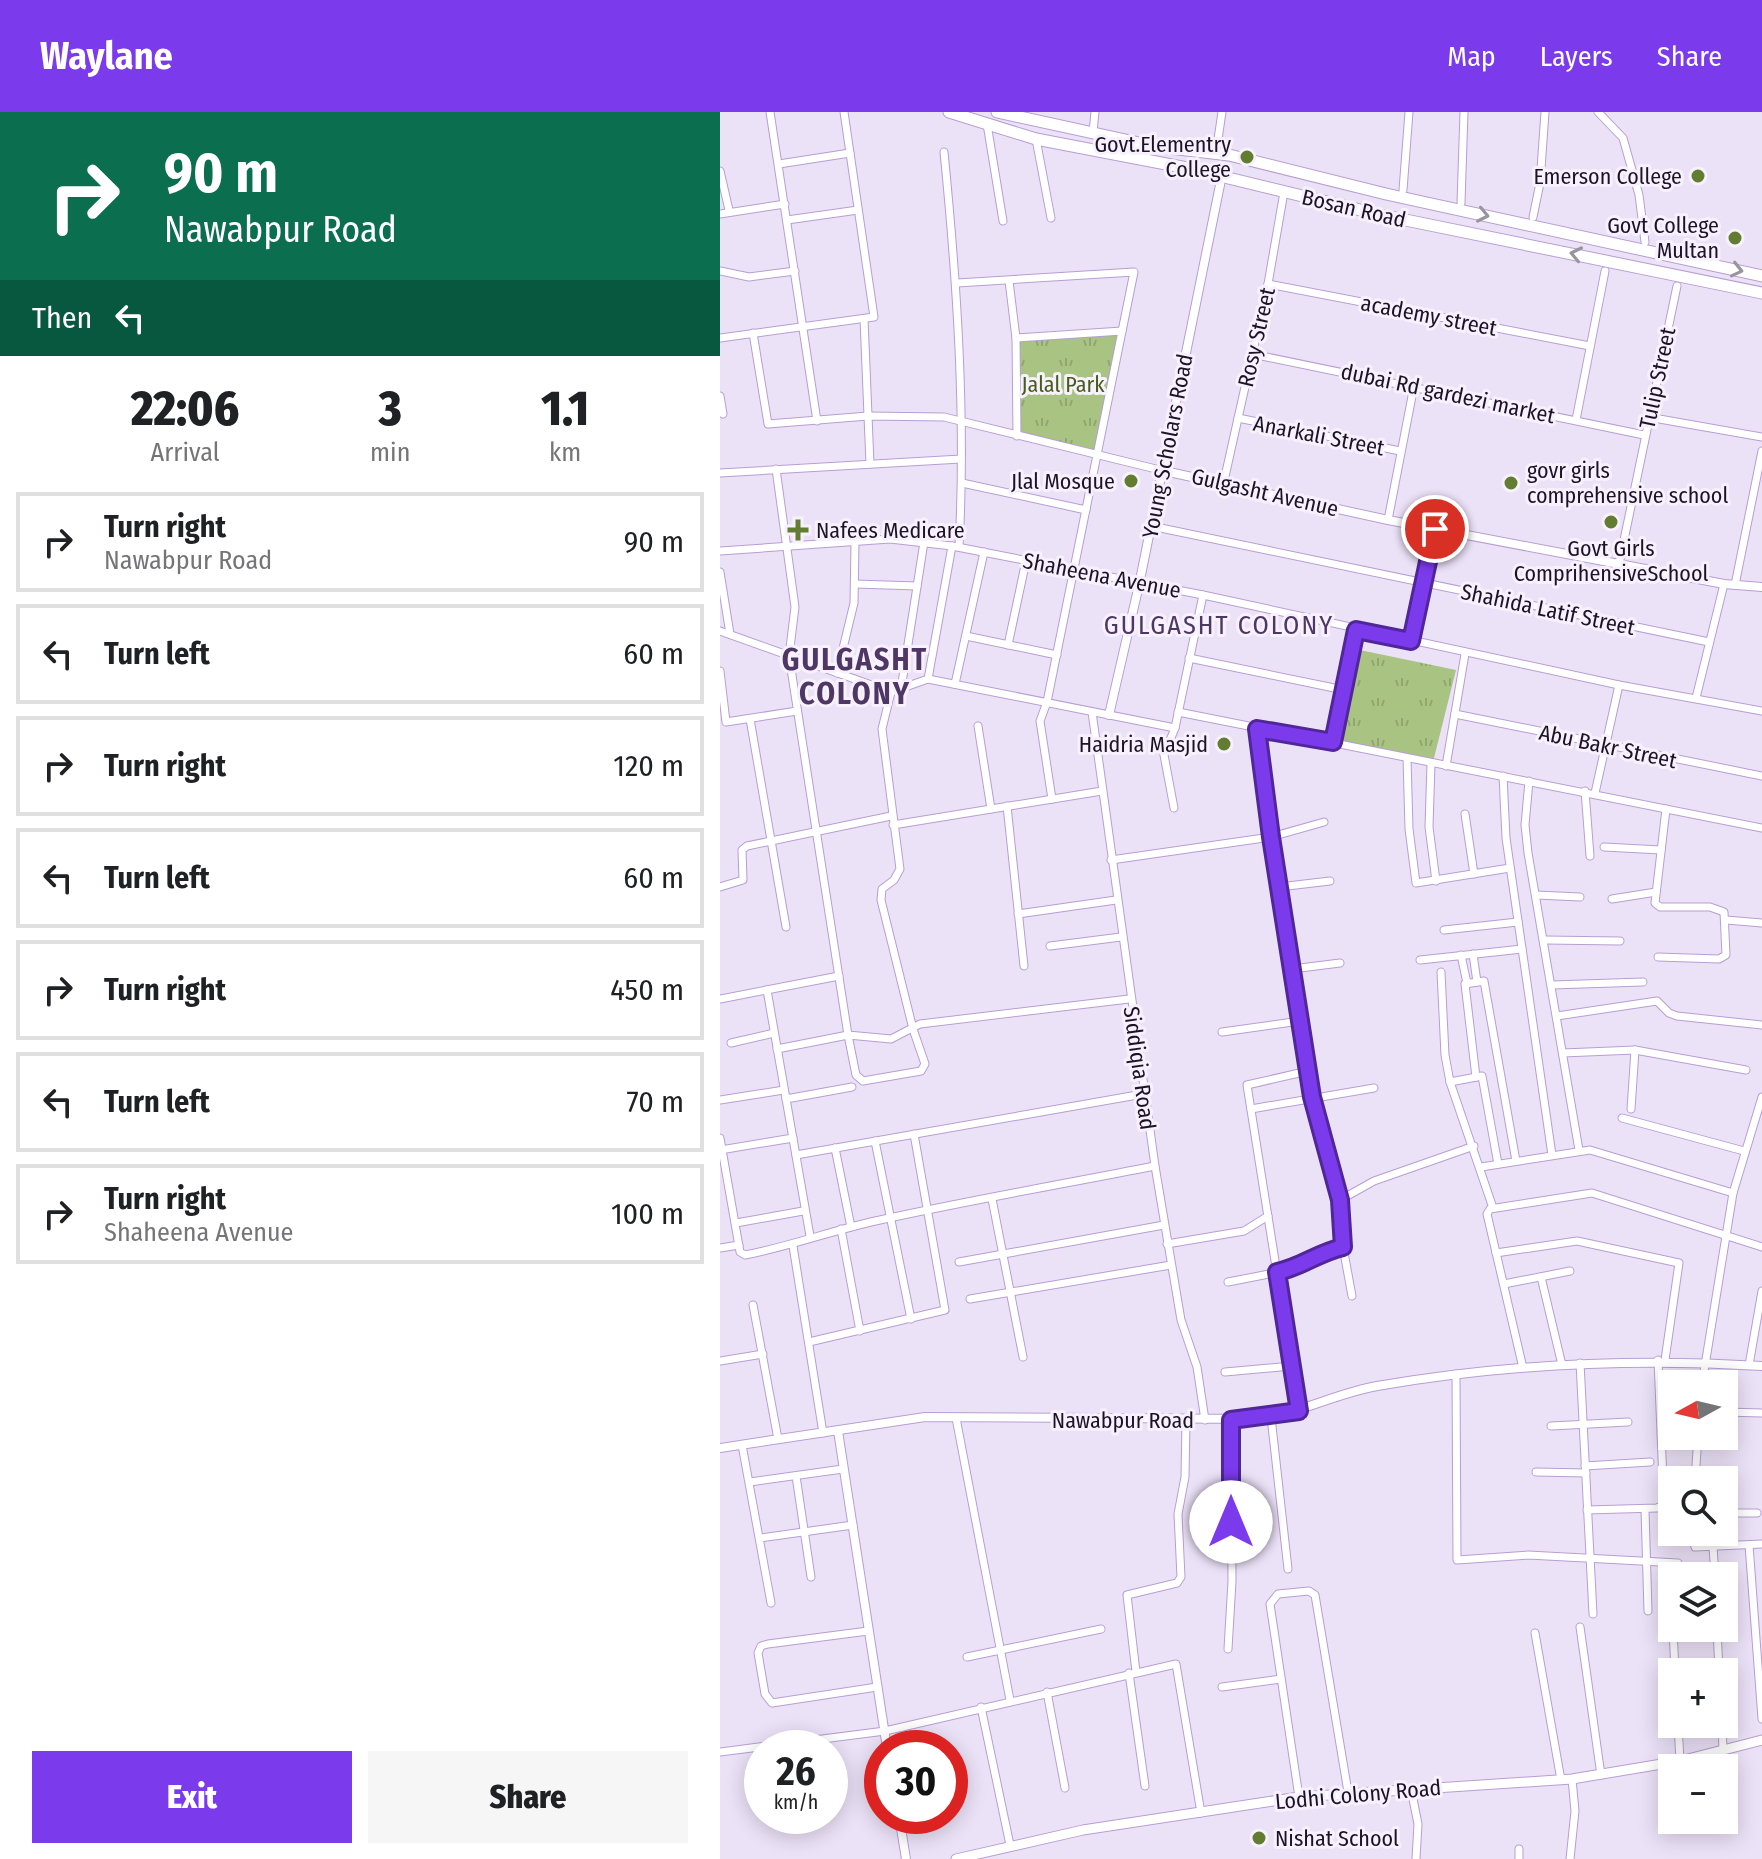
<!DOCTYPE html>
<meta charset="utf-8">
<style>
body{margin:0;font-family:"Fira Sans Condensed",sans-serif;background:#f6f6f6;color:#202124;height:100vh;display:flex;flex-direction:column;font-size:30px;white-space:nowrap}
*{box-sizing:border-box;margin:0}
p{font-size:26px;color:#757577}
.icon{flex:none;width:44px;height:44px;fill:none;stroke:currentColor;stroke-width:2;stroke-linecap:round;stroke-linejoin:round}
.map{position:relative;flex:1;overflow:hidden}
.details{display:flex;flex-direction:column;background:#fff;width:720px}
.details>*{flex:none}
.hud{background:#0b6e4f;color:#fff;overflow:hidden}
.needle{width:52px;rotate:262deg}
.controls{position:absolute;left:938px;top:1258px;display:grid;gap:16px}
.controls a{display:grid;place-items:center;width:80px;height:80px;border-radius:0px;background:#fff;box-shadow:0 4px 20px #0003;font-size:40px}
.speed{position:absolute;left:24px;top:1618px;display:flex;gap:16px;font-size:40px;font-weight:700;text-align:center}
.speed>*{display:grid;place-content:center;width:104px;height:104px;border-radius:50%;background:#fff;box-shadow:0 4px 20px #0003;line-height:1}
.speed small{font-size:20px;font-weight:400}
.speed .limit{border:12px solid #d22;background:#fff;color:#111}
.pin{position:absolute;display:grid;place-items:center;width:68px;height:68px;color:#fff;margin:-34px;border:4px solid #fff;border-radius:50%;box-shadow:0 2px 8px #0007}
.me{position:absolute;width:88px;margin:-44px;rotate:0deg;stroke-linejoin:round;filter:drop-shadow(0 0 6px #0008)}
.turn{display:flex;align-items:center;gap:28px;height:168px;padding:0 32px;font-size:36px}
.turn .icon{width:104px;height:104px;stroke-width:2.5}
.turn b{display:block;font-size:56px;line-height:68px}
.then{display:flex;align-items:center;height:76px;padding:0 32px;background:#0003;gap:16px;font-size:30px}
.eta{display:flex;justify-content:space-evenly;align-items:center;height:136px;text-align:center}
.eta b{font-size:48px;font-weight:800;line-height:56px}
.action{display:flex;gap:16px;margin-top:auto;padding:16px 32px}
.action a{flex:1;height:92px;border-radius:0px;background:#7c3aed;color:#fff;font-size:32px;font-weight:800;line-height:92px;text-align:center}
.action a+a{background:#f6f6f6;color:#202124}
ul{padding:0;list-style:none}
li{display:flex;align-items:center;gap:24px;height:100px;margin:0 16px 12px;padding:0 16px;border:4px solid #e0e0e0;border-radius:0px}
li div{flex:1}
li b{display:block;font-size:30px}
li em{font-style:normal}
header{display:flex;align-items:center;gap:48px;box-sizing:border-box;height:112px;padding:0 40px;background:#7c3aed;color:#fff}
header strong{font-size:38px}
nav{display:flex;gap:44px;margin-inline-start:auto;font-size:28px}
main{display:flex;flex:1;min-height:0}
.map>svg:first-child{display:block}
</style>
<header>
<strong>Waylane</strong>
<nav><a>Map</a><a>Layers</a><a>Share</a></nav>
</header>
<main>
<section class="details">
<div class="hud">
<div class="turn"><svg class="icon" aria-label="right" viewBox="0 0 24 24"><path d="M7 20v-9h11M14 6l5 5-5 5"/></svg><div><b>90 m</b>Nawabpur Road</div></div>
<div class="then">Then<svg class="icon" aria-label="left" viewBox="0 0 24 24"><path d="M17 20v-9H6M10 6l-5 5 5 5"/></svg></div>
</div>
<div class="eta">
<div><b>22:06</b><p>Arrival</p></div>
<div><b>3</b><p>min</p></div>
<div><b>1.1</b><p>km</p></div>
</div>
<ul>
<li><svg class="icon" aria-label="right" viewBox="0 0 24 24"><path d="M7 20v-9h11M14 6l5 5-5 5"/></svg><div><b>Turn right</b><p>Nawabpur Road</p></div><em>90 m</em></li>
<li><svg class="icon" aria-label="left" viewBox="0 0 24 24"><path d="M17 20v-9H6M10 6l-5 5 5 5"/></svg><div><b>Turn left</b></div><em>60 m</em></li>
<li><svg class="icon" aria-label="right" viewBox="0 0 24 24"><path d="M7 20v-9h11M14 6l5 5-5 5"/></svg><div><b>Turn right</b></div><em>120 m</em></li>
<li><svg class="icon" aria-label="left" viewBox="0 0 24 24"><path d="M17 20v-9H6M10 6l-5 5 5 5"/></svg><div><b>Turn left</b></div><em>60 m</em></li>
<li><svg class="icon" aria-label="right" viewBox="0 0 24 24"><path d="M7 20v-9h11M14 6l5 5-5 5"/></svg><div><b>Turn right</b></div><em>450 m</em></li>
<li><svg class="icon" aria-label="left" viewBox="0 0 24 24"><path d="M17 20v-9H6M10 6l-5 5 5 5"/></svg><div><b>Turn left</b></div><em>70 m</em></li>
<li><svg class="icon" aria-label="right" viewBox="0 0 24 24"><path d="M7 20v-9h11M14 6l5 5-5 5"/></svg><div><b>Turn right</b><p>Shaheena Avenue</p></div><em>100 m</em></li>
</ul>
<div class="action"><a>Exit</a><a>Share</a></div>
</section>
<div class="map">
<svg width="1042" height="1747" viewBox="0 0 1042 1747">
<defs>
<pattern id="grass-tufts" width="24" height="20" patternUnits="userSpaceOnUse" patternTransform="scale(2)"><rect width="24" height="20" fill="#a9c382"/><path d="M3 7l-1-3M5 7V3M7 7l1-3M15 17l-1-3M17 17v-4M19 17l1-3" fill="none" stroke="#91a770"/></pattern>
</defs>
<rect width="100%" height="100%" fill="#ece2f8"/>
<g fill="url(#grass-tufts)">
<polygon points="402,219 377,343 297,324 296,226"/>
<polygon points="640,538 736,558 712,654 619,635"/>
</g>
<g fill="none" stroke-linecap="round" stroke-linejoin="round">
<g stroke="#b89ed3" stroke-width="9">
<g id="minor">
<polyline points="50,0 97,309"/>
<polyline points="878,0 903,26 919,83 925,130"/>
<polyline points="267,12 283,109"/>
<polyline points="373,20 375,0"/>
<polyline points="316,27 331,106"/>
<path d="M224,40C237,171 246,303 239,435"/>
<polyline points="496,41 502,0"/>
<polyline points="59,52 130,41"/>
<polyline points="0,59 9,98"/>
<polyline points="683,78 689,0"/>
<polyline points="741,91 744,0"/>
<polyline points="0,102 65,92"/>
<polyline points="813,105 820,71 825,0"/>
<polyline points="67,108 138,98"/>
<polyline points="0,159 29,165 75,159"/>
<polyline points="289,169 296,226 297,324"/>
<polyline points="237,171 414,160 327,590 320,609 332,687"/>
<polyline points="548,172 870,234"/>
<polyline points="144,207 150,352"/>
<polyline points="33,221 48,312 148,304 224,305 440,358"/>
<polyline points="0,226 154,205 124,0"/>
<polyline points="296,226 402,219"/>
<polyline points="532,242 924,323"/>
<polyline points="0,284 3,302"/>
<polyline points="928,305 1042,325"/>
<polyline points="518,306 680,339"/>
<polyline points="856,308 885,159"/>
<polyline points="56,357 75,495 69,544 128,923 136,963 143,969 201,959 205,952 193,917 161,788 162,777 174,768 180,757 162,617 171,580"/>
<polyline points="0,361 241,347"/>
<polyline points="504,369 548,172 564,80"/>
<polyline points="242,371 366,398"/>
<polyline points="668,408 694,274"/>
<polyline points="431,414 989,530"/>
<polyline points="0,439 170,427 232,434 483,483 899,573 1042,599"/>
<polyline points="899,452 957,174"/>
<polyline points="0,460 10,522"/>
<polyline points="135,472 197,474"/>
<polyline points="1015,473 1042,339"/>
<polyline points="0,519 171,580 208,567 455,616"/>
<polyline points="246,524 337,543"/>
<polyline points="691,529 715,417"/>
<polyline points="288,533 306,449"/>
<polyline points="469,546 624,578"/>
<polyline points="0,559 6,610 77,599"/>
<polyline points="117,561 134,491 135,430"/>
<polyline points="208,567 232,434"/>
<polyline points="235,572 264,440"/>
<polyline points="181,577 204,430"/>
<polyline points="976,586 1004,472"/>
<polyline points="372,600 435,1054 461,1208 477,1255 485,1308"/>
<polyline points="458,600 1042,716"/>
<polyline points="735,602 1042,664"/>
<polyline points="30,607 66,815"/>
<polyline points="258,614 271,697"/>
<polyline points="537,617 551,725 592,985 620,1088 623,1135 632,1184"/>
<polyline points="613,630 636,518"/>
<polyline points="687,646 689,717 696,771 790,756"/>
<polyline points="711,651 709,715 716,769"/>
<polyline points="726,654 745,542"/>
<polyline points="783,664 786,726 832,1043"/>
<polyline points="809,669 805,713 808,741 859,1038"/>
<polyline points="865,679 870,744"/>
<polyline points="875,681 899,573"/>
<polyline points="287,694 304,854"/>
<polyline points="454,696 444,643 455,616 483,483"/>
<polyline points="745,702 754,762"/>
<polyline points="173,713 382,679"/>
<polyline points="884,735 941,738"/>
<polyline points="391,748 551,725 604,710"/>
<polyline points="0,775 23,768 22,738 27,734 171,704"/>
<polyline points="559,775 610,769"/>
<polyline points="816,783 860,785"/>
<polyline points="892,787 936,780"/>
<polyline points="298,802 396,788"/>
<polyline points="1006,808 1042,811"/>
<polyline points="724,818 798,810"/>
<polyline points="825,828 900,829"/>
<polyline points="330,834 401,825"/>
<polyline points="753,842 757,870"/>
<polyline points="741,843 747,871"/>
<polyline points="938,845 999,847 1006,843 1004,800 990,795 940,795 935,791 946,697"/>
<polyline points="700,848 802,837"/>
<polyline points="572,857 620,851"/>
<polyline points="721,860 725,943 730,970 773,1096"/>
<polyline points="832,873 923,870"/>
<polyline points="47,878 90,1124"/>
<polyline points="0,887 119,864"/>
<polyline points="837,904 937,889 949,901 957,904 1042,913"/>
<polyline points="502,920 580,909"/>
<polyline points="11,931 54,921"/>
<polyline points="57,937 128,923 171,927 200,912 409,887"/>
<polyline points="843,941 915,938 1026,958"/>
<polyline points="756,965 745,872 764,869 796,1049"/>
<polyline points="730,970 762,964 778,1052"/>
<polyline points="66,987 132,975"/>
<polyline points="0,988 64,978"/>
<polyline points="531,997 654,976"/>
<polyline points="911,997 915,938"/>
<polyline points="902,1006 1024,1039"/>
<path d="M0,1026L20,1140L25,1143C72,1134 113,1118 160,1108C251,1088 343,1072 435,1054"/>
<polyline points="155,1029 191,1207"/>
<polyline points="115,1036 131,1115"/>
<polyline points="0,1038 73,1026"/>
<polyline points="76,1043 423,982"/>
<polyline points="761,1055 870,1038 1013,1081"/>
<polyline points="272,1087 303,1245"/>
<polyline points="620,1088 654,1069 754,1034"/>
<polyline points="16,1111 83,1099"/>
<polyline points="121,1117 140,1219"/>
<polyline points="447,1132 524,1119 548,1104"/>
<polyline points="73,1134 103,1321"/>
<polyline points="0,1136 19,1133"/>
<polyline points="776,1141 857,1129 959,1151 945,1248"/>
<polyline points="239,1150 444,1113"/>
<polyline points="821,1165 842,1253"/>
<polyline points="508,1170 580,1156 593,1143 623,1135"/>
<polyline points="784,1172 850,1159"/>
<polyline points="250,1187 451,1153"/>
<polyline points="33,1193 58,1327"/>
<polyline points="89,1230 225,1198 194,1022"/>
<polyline points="0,1249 43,1242"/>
<polyline points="860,1251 873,1502"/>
<polyline points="1029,1253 1042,1179"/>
<polyline points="803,1256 767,1102 770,1097 872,1081 1042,1135"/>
<polyline points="505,1260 571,1254"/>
<polyline points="736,1262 737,1448 808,1443 958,1451"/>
<polyline points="982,1272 1013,1081 1042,985"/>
<polyline points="579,1299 527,973 588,959"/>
<polyline points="1004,1300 1042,1301"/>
<polyline points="551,1305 568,1457"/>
<polyline points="236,1306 290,1588"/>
<polyline points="831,1314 908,1310"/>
<polyline points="22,1333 51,1491"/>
<polyline points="865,1354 930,1350"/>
<polyline points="816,1360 866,1361"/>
<polyline points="76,1364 91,1465"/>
<polyline points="975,1368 978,1324"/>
<polyline points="30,1370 123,1357"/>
<polyline points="925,1397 928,1499"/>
<polyline points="867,1398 937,1396 944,1393 938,1248"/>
<polyline points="1004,1401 1037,1401"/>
<polyline points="972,1420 975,1435 1042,1432"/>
<polyline points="40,1426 133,1413"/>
<polyline points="1029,1433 1042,1607"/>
<polyline points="993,1435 995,1464"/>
<polyline points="860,1515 881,1663"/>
<polyline points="953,1516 955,1560"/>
<polyline points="997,1516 999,1560"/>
<polyline points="148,1519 48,1532 41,1534 38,1541 45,1582 52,1591 157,1575"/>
<polyline points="815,1521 841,1668"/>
<polyline points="508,1537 512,1469 511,1308"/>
<polyline points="247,1545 381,1517"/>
<polyline points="416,1560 407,1483 457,1471 461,1465 458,1402 465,1365 466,1308"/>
<polyline points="409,1561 425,1674"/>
<polyline points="502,1575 561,1567"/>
<polyline points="327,1580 345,1676"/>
<polyline points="261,1595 290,1733"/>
<polyline points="958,1612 960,1649"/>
<polyline points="1002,1612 1003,1638"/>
<polyline points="0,1640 165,1619 456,1552 481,1701"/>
<polyline points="691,1677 698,1712 696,1747"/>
<polyline points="579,1685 550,1492 558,1482 589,1479 595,1483 628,1680"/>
<polyline points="799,1747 799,1737"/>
<polyline points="850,1747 855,1699 852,1667"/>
</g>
</g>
<g stroke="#b89ed3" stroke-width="10">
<g id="tertiary">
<polyline points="440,358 668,408 1004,472 1042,475"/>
<polyline points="389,603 419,473 502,63"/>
<polyline points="118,1319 167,1636"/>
<path d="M0,1336L205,1305L539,1307C581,1301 617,1281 657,1274C785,1252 913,1246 1042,1254"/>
<polyline points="179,1704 186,1747"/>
</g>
</g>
<g stroke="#b89ed3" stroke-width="11">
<polyline id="secondary" points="236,1747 363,1718 579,1685 852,1667 960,1649 1042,1628"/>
</g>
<g stroke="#b89ed3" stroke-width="13">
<g id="primary">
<polyline points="229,0 316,27 467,56 661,103 1042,181"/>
<polyline points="277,0 433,34 509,43 666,82 1042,164"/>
</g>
</g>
<use href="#minor" stroke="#fff" stroke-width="7"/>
<use href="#tertiary" stroke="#fff" stroke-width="8"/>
<use href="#secondary" stroke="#fff" stroke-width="9"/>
<use href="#primary" stroke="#fff" stroke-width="11"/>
</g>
<defs><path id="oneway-chevron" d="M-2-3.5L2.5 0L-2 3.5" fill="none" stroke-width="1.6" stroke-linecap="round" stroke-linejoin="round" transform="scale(2)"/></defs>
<g stroke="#99959d">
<use href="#oneway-chevron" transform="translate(763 103) rotate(12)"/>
<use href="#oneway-chevron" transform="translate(856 142) rotate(-168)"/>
<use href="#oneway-chevron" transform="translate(1017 158) rotate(13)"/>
</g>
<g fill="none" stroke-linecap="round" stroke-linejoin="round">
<g stroke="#51269a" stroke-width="20">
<path id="route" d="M511,1410V1308L579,1299L557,1160C582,1155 597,1141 623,1135L620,1088L592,985L551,725L537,617L613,630L636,518L691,529L715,417"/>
</g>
<use href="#route" stroke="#7c3aed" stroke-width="14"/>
</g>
<g fill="#627d31" stroke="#f7f1fd" stroke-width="3">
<circle cx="527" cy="45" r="8"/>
<circle cx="978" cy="64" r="8"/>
<circle cx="1015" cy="126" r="8"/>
<circle cx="411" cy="369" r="8"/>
<circle cx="791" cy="371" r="8"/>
<circle cx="891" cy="410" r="8"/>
<path d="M74 406h8v8h8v8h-8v8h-8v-8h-8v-8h8z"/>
<circle cx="504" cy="632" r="8"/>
<circle cx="539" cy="1726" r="8"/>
</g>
<g text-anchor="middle" stroke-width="6" stroke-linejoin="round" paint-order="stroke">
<g font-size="22" fill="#1d1326" stroke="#f7f1fd" text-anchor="end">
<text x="511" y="40">Govt.Elementry<tspan x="511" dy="25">College</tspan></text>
<text x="962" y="72">Emerson College</text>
<text x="999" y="121">Govt College<tspan x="999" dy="25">Multan</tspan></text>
<text x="807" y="366" text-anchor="start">govr girls<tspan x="807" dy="25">comprehensive school</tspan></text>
<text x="395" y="377">Jlal Mosque</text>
<text x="96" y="426" text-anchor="start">Nafees Medicare</text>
<text x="891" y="444" text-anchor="middle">Govt Girls<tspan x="891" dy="25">ComprihensiveSchool</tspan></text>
<text x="488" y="640">Haidria Masjid</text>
<text x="555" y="1734" text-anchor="start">Nishat School</text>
</g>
<g font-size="22" fill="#1d1326" stroke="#f7f1fd">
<text transform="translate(634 96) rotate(13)" y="8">Bosan Road</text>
<text transform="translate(709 203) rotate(11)" y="8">academy street</text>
<text transform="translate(536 225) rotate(-77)" y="8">Rosy Street</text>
<text transform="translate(937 266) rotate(-78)" y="8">Tulip Street</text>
<text transform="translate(728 281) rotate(12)" y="8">dubai Rd gardezi market</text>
<text transform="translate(599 323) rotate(11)" y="8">Anarkali Street</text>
<text transform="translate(447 334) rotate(-79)" y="8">Young Scholars Road</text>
<text transform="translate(545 380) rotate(13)" y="8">Gulgasht Avenue</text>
<text transform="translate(382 463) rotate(11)" y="8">Shaheena Avenue</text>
<text transform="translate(828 497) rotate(12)" y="8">Shahida Latif Street</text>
<text transform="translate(888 634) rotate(12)" y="8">Abu Bakr Street</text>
<text transform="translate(420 956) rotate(82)" y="8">Siddiqia Road</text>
<text x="403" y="1316">Nawabpur Road</text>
<text transform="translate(638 1682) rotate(-5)" y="8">Lodhi Colony Road</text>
</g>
<g font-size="22" fill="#465d19" stroke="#f7f1fd">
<text x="343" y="280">Jalal Park</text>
</g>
<g font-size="26" letter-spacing="2" fill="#4f3765" stroke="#f7f1fd">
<text x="499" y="522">GULGASHT COLONY</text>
</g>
<g font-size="30" font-weight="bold" letter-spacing="2" fill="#4f3765" stroke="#f7f1fd">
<text x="135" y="558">GULGASHT<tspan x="135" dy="34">COLONY</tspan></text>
</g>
</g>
</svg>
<div class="controls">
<a><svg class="needle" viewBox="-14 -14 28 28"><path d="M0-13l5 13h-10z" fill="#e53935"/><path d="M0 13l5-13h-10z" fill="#757577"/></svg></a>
<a><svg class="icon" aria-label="search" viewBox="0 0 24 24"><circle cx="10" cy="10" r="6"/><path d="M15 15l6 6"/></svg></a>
<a><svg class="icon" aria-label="layers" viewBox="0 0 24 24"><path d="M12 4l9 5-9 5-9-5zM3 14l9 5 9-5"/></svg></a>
<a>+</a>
<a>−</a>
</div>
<div class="speed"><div>26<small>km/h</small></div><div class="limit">30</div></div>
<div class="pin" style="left:715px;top:417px;background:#d93025"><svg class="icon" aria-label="arrive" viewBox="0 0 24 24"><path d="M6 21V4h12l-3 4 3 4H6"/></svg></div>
<svg class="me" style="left:511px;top:1410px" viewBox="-20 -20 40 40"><circle r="19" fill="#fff"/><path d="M0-13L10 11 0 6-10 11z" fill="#7c3aed"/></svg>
</div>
</main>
